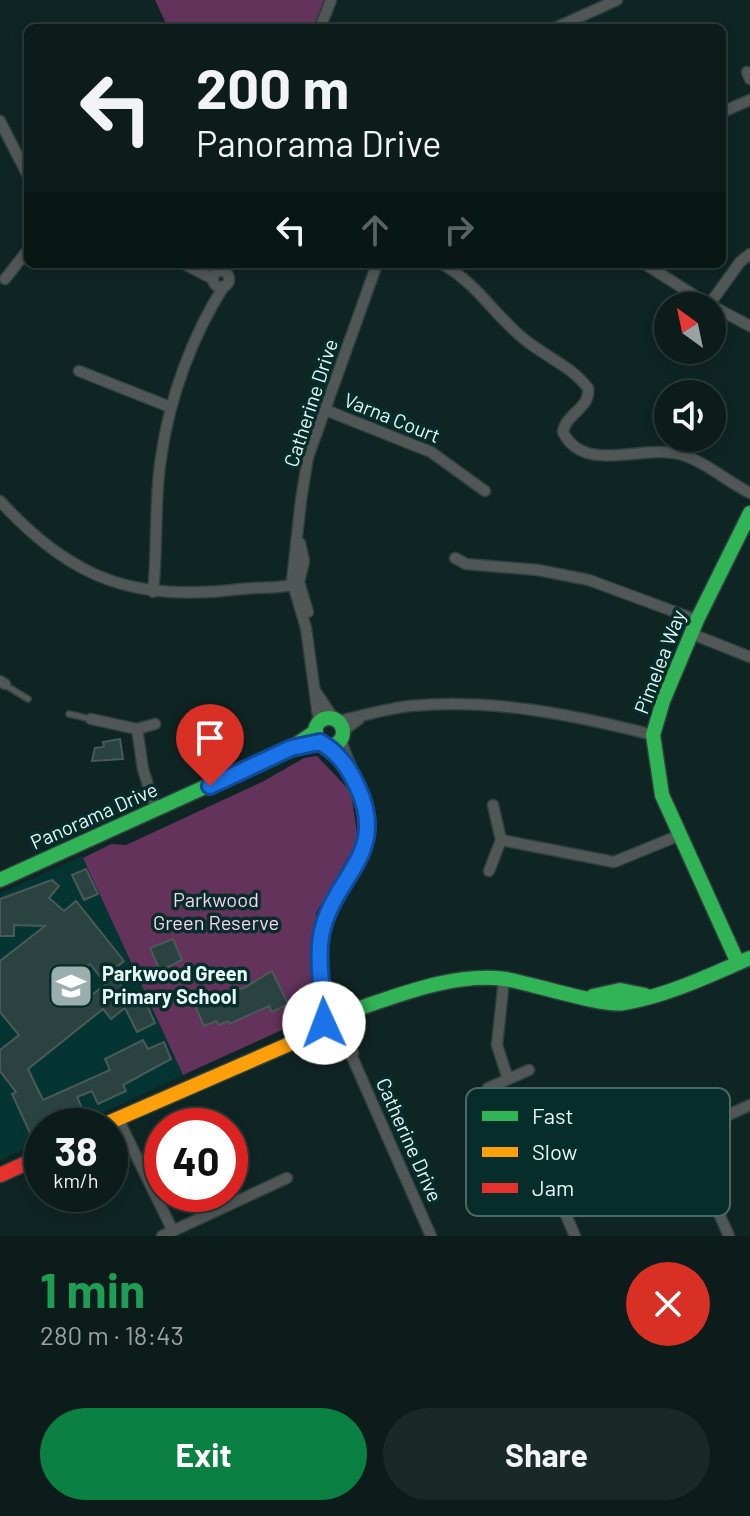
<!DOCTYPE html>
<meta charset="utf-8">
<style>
body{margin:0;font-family:Barlow,sans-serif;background:#192927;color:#f1f3f6;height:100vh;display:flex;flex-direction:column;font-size:30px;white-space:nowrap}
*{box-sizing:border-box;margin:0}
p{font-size:26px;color:#9aa1a2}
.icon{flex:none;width:44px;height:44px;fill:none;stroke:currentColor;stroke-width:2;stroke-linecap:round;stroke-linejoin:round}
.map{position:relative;height:1236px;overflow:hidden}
.drawer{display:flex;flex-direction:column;background:#0b1c1a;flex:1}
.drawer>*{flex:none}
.hud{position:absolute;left:24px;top:24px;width:702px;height:244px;border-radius:12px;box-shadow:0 4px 12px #0003,0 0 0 2px #2b3a39;background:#0b1c1a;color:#f1f3f6;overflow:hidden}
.needle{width:52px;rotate:327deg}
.controls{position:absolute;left:654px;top:292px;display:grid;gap:16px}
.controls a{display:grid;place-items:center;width:72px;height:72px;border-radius:50%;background:#0b1c1a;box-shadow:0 4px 12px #0003,0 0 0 2px #2b3a39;font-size:40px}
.speed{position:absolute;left:24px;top:1108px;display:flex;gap:16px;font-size:40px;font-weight:700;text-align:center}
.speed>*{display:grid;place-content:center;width:104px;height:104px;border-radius:50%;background:#0b1c1a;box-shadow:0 4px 12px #0003,0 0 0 2px #2b3a39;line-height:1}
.speed small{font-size:20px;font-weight:400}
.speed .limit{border:12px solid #d22;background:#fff;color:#111}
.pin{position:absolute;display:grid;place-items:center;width:68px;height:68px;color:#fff;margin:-82px -34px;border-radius:50% 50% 50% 0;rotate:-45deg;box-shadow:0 0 8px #0007}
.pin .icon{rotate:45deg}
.me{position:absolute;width:88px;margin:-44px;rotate:358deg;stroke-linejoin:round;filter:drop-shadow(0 0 6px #0008)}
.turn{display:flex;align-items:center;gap:28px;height:168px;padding:0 40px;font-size:36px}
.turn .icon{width:104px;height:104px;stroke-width:2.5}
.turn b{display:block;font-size:56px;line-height:68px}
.lanes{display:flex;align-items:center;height:76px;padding:0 40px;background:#0003;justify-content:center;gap:40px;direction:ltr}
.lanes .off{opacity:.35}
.round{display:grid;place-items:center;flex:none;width:84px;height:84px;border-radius:42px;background:#192927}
.headline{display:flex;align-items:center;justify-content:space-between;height:136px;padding:0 40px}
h1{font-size:48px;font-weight:700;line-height:60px;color:#1e9e55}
.primary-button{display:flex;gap:16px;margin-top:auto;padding:16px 40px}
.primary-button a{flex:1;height:92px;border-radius:48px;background:#0b8043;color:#fff;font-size:32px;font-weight:700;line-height:92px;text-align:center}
.primary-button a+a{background:#192927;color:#f1f3f6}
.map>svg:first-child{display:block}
</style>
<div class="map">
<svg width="750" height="1236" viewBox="0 0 750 1236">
<rect width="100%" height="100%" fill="#0f2523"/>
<polygon fill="#053533" points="82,856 183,1075 74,1126 42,1126 42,1141 0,1160 0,894"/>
<g fill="#64335c">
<polygon points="155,0 324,0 313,28 168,28"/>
<polygon points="317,756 351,792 358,840 316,913 313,1016 183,1075 83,858 111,844 126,845 262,782 304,758"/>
</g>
<g fill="#2a4341" stroke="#495a58" stroke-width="2" fill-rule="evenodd">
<polygon points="120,739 123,759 92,761 95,748 104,747 103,742"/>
<polygon points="86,869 98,894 84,900 72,875"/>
<path d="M52,880L59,886L49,898L64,911L76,901L124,961L111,972L138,1007L146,1003L155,1023L137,1032L125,1008L111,1019L103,1009L28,1069L43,1100L110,1070L105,1059L143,1040L148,1049L164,1042L171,1059L123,1085L126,1091L98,1104L92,1091L77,1097L83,1110L30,1133L12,1094L16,1092L0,1071V1050L19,1035L0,1012V961L45,926L14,925V936H0V899ZM90,964L106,984L85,1000L67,983Z"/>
<polygon points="173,939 182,960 160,971 150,948"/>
<polygon points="272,971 288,1004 272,1012 269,1006 229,1024 228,1021 219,1025 216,1021 204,1026 191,997 244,988"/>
</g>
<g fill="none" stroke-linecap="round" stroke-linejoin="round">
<g stroke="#2f413f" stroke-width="8">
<g id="lane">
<polyline points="5,685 28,699"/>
<polyline points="69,714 91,719"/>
</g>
</g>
<g stroke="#2f413f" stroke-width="13">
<g id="street">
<polyline points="320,28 331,0"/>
<polyline points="555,28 617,0"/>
<polyline points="747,72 750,79"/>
<polyline points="722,112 750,100"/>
<polyline points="0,121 28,176"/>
<polyline points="184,264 213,279"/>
<path d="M442,264C477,283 494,315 524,339C546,357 571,366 588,388C591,408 566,413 563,432C584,475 643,444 679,454C705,461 726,481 750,493"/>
<polyline points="645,264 711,306"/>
<circle cx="221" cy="279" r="8"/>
<polyline points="5,279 28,250"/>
<polyline points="709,305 740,262 750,254"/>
<polyline points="712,306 750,326"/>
<polyline points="79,371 170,407"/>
<polyline points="323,409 431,452 485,491"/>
<path d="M0,501C72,580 135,602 241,589C258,587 280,589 296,584"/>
<polyline points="300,543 304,561 299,582 308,612"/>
<polyline points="455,558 466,564 538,570 589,580 697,620"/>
<path d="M153,592C158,548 154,501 161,458C169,399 192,336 224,286"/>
<polyline points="692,634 750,657"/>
<polyline points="0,681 5,684"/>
<polyline points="316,692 334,719"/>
<polyline points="91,719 137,729 155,724"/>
<path d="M338,721C362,716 385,709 410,706C491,698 575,715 653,735"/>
<polyline points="319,723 306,628 292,581 301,500 308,457 377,264"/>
<polyline points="137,729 143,769 156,811"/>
<polyline points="343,731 359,719"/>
<polyline points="328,746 346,765"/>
<polyline points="501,840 614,862 680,835"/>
<polyline points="489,871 501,840 493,805"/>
<polyline points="504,979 497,1045 508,1079"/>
<polyline points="324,989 340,1011"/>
<path d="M326,1016C320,977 315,937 333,900C345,878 365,861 368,835C371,803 350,770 341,740"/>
<polyline points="348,1031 353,1053"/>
<polyline points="337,1037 353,1059 431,1236"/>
<polyline points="488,1088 529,1070"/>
<polyline points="119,1121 173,1231"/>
<polyline points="684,1135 729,1236"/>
<polyline points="162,1236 287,1178"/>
<polyline points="575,1236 560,1201 565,1190 750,1105"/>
</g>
</g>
<g stroke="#2f413f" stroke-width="17">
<g id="fast">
<circle cx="329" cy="732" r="14"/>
<polyline points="0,880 291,748 316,731"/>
<polyline points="738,963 662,795 653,735 663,701 697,620 750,513"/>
<polyline points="593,996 620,990 645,995"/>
<path d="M345,1013C395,997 451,972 505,979C532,983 602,1007 624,1003C667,996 710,975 750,958"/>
</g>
</g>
<g stroke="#2f413f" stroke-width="17">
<g id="slow">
<circle cx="337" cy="1024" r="13"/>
<polyline points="101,1126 294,1042 324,1023"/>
</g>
</g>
<g stroke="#2f413f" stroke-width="17">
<polyline id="jam" points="0,1175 42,1156"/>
</g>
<use href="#lane" stroke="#505756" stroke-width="5"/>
<use href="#street" stroke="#505756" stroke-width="10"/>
<use href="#fast" stroke="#30b455" stroke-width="14"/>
<use href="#slow" stroke="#ff9f0a" stroke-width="14"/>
<use href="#jam" stroke="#e5322d" stroke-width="14"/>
</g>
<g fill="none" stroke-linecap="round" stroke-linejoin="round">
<g stroke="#114b97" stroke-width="20">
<path id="route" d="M210,786L291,748L320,742C339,753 349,768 358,788C389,856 332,876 321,936C317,961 322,991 326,1016L324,1023"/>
</g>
<use href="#route" stroke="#1a73e8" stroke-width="14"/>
</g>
<defs>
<g id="school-square" transform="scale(2.3)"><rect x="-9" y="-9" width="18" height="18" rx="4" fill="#9aafad" stroke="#072d2a"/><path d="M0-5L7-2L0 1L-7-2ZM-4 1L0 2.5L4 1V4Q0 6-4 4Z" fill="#fff"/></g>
</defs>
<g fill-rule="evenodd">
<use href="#school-square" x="71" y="986"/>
</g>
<g text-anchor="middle" stroke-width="7" stroke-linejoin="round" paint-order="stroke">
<g font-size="20" fill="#e5f9f7" stroke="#072d2a">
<text transform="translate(311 403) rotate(-72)" y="7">Catherine Drive</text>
<text transform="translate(392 418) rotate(22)" y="7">Varna Court</text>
<text transform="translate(660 662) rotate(-69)" y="7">Pimelea Way</text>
<text transform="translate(94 816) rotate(-24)" y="7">Panorama Drive</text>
<text transform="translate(409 1140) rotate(66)" y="7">Catherine Drive</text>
</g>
<g font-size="20" fill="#fbd1f0" stroke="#072d2a">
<text x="216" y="907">Parkwood<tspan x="216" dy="23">Green Reserve</tspan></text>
</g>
<g font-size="20" font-weight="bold" fill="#e5f9f7" stroke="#072d2a" text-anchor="start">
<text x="102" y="981">Parkwood Green<tspan x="102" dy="23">Primary School</tspan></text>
</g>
</g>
<rect x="466" y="1088" width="264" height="128" rx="12" fill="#072d2a" stroke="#4a6a68" stroke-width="2"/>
<rect x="482" y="1111" width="36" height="10" fill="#30b455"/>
<rect x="482" y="1147" width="36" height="10" fill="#ff9f0a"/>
<rect x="482" y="1183" width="36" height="10" fill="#e5322d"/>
<g font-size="22" fill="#e5f9f7">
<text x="532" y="1124">Fast</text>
<text x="532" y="1160">Slow</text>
<text x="532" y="1196">Jam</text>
</g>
</svg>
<div class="controls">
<a><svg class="needle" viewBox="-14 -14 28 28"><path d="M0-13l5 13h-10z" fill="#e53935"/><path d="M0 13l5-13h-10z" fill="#9aa1a2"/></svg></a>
<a><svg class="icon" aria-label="sound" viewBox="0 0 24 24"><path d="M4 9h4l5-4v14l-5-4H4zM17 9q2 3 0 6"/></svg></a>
</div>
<div class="speed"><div>38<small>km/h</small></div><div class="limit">40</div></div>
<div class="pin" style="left:210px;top:786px;background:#d93025"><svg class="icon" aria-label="arrive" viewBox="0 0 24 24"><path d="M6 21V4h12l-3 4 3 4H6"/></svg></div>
<svg class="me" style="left:324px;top:1023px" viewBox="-20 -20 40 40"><circle r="19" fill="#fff"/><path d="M0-13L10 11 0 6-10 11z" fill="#1a73e8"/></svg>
<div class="hud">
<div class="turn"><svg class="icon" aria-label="left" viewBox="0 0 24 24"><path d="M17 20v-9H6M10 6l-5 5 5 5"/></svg><div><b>200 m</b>Panorama Drive</div></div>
<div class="lanes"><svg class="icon" aria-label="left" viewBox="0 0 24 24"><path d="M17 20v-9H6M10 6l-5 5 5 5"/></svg><svg class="icon off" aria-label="ahead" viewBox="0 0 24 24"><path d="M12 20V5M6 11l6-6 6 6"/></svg><svg class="icon off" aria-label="right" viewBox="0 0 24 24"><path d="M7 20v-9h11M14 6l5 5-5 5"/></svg></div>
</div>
</div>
<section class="drawer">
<div class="headline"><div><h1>1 min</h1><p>280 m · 18:43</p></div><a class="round" style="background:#d93025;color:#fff"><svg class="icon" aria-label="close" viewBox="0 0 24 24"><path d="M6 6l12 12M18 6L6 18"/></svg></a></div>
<div class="primary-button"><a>Exit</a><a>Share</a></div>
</section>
